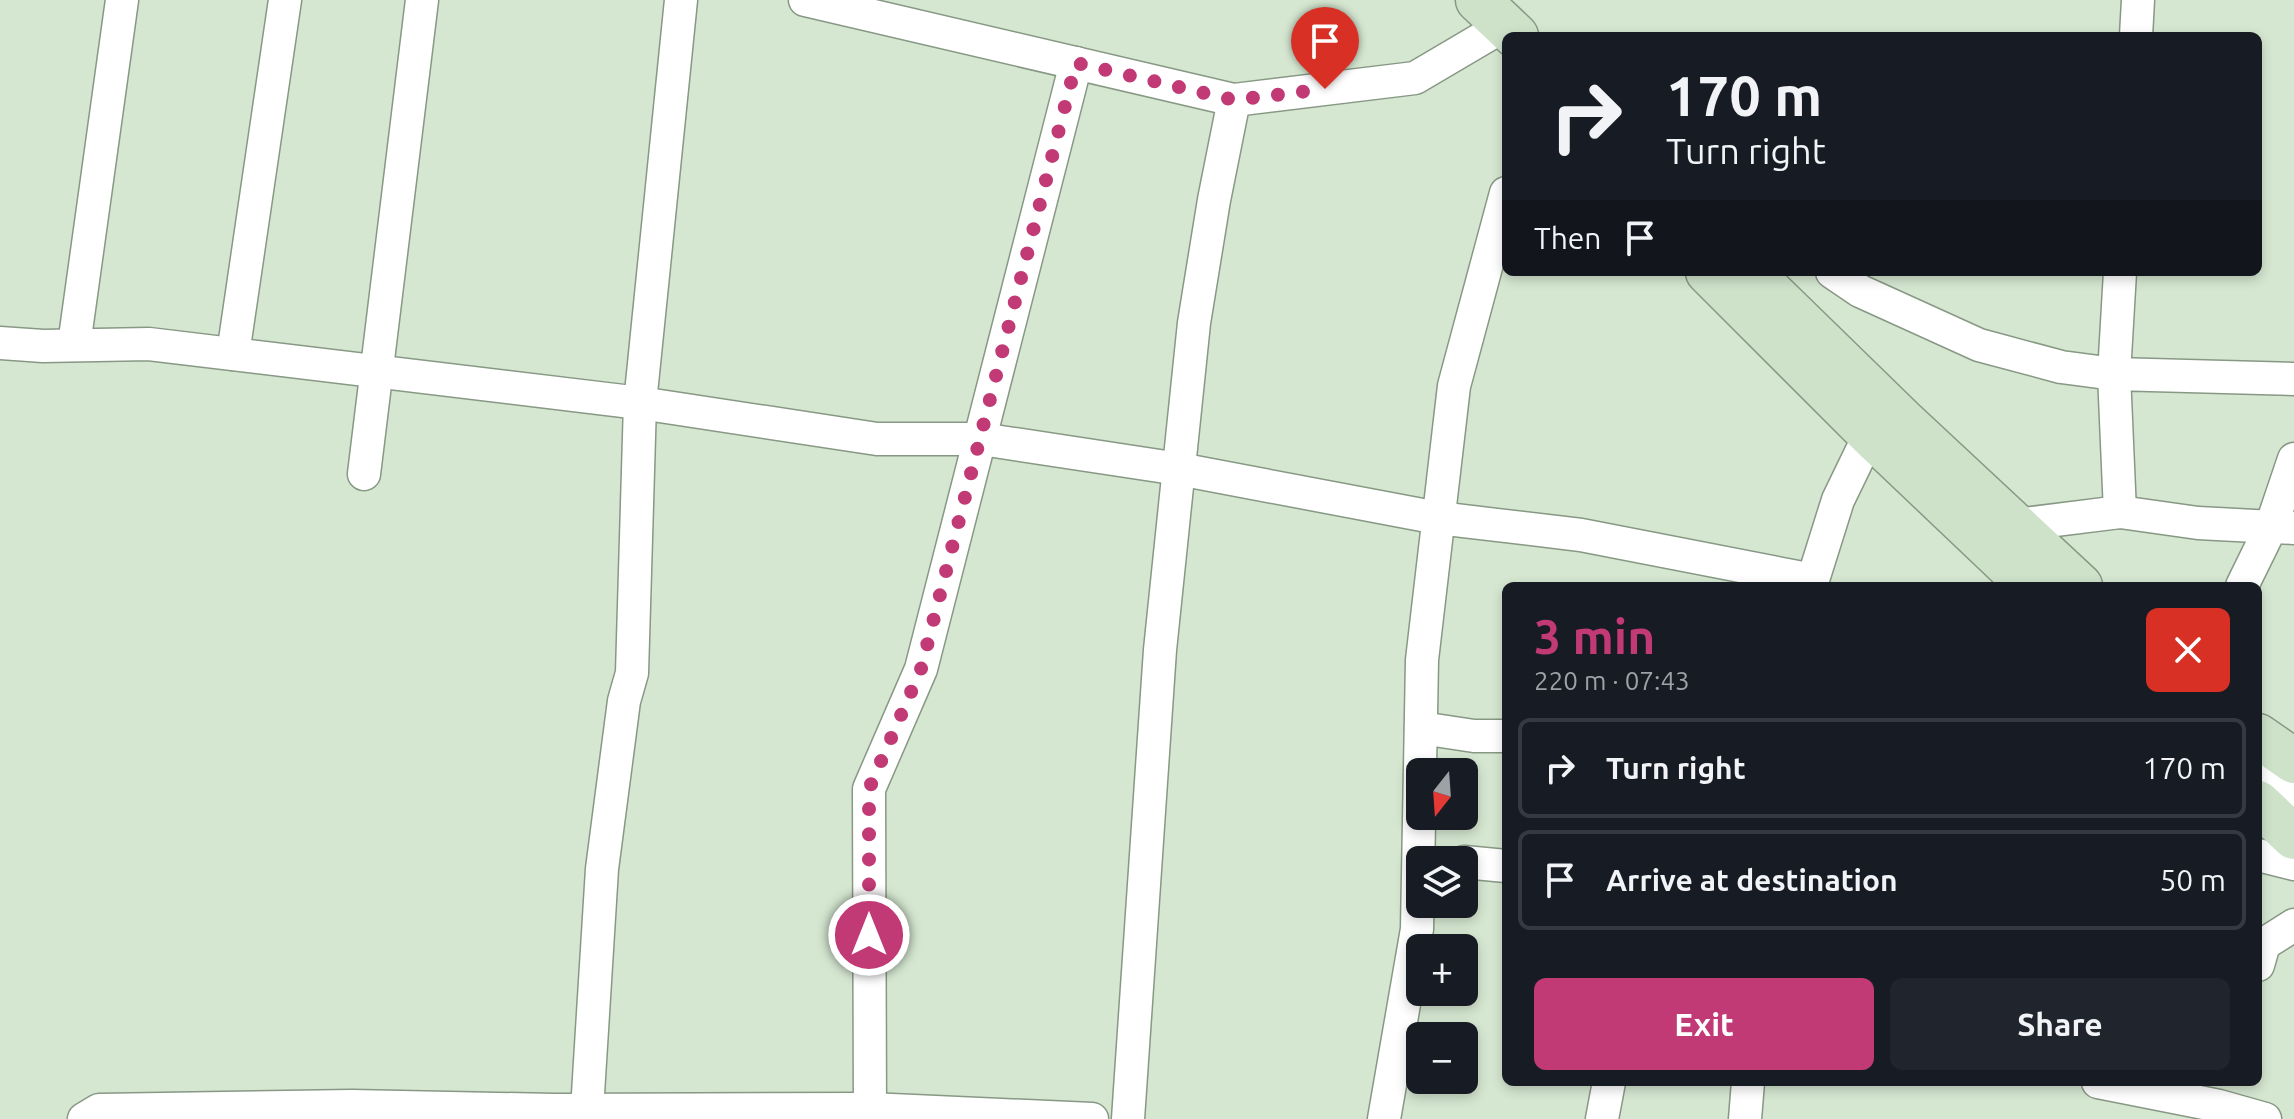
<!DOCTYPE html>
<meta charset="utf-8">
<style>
body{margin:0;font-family:Ubuntu,sans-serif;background:#20242c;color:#f1f3f6;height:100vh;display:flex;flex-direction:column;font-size:30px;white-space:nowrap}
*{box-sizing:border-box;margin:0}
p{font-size:26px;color:#9ea1a6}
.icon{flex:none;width:44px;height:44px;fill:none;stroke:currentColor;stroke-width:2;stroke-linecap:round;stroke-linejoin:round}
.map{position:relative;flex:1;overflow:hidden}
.side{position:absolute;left:1502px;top:582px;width:760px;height:504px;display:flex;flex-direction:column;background:#171b24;border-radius:12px;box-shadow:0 4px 12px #0003}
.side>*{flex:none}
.top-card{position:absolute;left:1502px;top:32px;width:760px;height:244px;border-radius:12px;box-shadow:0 4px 12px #0003;background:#171b24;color:#f1f3f6;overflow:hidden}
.needle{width:52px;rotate:197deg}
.controls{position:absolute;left:1406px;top:758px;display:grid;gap:16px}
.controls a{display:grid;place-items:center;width:72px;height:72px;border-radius:12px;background:#171b24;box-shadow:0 4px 12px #0003;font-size:40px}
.pin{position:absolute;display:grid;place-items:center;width:68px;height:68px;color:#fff;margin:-82px -34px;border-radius:50% 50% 50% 0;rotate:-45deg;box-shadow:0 0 8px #0007}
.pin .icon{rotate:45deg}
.me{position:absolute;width:88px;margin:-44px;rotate:0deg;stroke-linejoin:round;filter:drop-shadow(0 0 6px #0008)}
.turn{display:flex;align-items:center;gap:28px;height:168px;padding:0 32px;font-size:36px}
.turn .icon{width:104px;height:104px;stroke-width:2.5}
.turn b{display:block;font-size:56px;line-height:68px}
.then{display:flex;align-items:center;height:76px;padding:0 32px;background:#0003;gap:16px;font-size:30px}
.round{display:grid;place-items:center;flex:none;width:84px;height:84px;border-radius:12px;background:#20242c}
.overview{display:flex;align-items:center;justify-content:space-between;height:136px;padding:0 32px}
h1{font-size:48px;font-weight:700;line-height:60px;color:#c13975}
.primary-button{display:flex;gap:16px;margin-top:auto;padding:16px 32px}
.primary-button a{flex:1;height:92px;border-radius:12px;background:#c13975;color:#fff;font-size:32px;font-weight:700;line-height:92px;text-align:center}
.primary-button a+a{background:#20242c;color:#f1f3f6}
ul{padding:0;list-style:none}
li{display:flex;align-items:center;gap:24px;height:100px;margin:0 16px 12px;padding:0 16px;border:4px solid #363941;border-radius:12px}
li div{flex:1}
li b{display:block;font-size:30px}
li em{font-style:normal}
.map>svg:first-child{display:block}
</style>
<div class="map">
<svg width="2294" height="1119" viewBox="0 0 2294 1119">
<rect width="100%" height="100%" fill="#d5e7d1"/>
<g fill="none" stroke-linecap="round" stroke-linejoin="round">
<g stroke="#879884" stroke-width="35">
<g id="street">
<polyline points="805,0 1234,100 1415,78 1505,25"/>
<polyline points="2136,36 2138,0"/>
<polyline points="1832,272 1860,291 1979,345 2061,367 2114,374 2120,272"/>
<polyline points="0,343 43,346 149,344 640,403 877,439 981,439 1179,469 1438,518 1581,535 1813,580"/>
<polyline points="74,345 122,0"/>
<polyline points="233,354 285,0"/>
<polyline points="364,474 422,0"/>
<polyline points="2120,512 2114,374 2294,379"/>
<polyline points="2016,525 2120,512 2198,523 2294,528"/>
<polyline points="1811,586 1838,500 1870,434"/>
<polyline points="2242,586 2271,527 2294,459"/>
<polyline points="1421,728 1474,736 1506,736"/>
<polyline points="2258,760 2294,797"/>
<polyline points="2258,855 2294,864"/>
<polyline points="1464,862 1506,866"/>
<polyline points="2258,965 2264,944 2294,925"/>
<polyline points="2098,1082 2219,1106 2265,1119"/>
<polyline points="587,1110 602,869 624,701 632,673 640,403 681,0"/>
<polyline points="84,1119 99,1110 352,1106 554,1110 870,1109 1092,1119"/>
<polyline points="870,1119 869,789 921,669 1076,63"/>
<polyline points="1128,1119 1160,650 1194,323 1214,200 1234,100"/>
<polyline points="1384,1119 1417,929 1422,660 1454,386 1506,193"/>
<polyline points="1602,1119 1609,1082"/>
<polyline points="1745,1119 1748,1082"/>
</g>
</g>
<g stroke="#879884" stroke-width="47">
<g id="secondary">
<polyline points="1478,0 1516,36"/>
<polyline points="1708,272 1870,434 2030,586"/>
<polyline points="1750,272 1903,421 2080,586"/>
<polyline points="2258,736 2294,761"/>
<polyline points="2258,803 2294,837"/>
</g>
</g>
<use href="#street" stroke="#fff" stroke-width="32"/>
<use href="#secondary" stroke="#cee2ca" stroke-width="44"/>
</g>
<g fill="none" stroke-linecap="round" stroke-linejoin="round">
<polyline stroke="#c13975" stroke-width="14" stroke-dasharray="0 25.2" points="869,935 869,789 921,669 1076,63 1234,100 1325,89"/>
</g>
</svg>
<div class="controls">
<a><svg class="needle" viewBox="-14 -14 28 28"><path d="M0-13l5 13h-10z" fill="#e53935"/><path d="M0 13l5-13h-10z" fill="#9ea1a6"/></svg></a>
<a><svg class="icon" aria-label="layers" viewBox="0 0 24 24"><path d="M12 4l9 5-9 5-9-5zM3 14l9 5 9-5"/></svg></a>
<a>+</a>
<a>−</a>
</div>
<div class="pin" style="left:1325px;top:89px;background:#d93025"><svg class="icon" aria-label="arrive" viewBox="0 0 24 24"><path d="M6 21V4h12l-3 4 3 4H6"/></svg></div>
<svg class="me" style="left:869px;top:935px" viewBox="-20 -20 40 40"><circle r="17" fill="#c13975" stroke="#fff" stroke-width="3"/><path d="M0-11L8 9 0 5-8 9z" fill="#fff"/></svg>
<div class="top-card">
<div class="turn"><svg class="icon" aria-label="right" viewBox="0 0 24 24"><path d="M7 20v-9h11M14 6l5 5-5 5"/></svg><div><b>170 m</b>Turn right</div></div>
<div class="then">Then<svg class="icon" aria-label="arrive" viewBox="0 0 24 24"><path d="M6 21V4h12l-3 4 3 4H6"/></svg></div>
</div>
<section class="side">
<div class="overview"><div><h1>3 min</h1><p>220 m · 07:43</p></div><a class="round" style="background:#d93025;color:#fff"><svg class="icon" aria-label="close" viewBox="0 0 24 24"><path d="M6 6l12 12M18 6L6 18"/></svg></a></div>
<ul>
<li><svg class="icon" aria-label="right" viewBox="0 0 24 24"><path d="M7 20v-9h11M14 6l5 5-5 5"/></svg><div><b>Turn right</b></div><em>170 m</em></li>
<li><svg class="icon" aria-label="arrive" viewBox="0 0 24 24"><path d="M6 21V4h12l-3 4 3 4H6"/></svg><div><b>Arrive at destination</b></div><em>50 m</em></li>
</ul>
<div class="primary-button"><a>Exit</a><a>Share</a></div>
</section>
</div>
